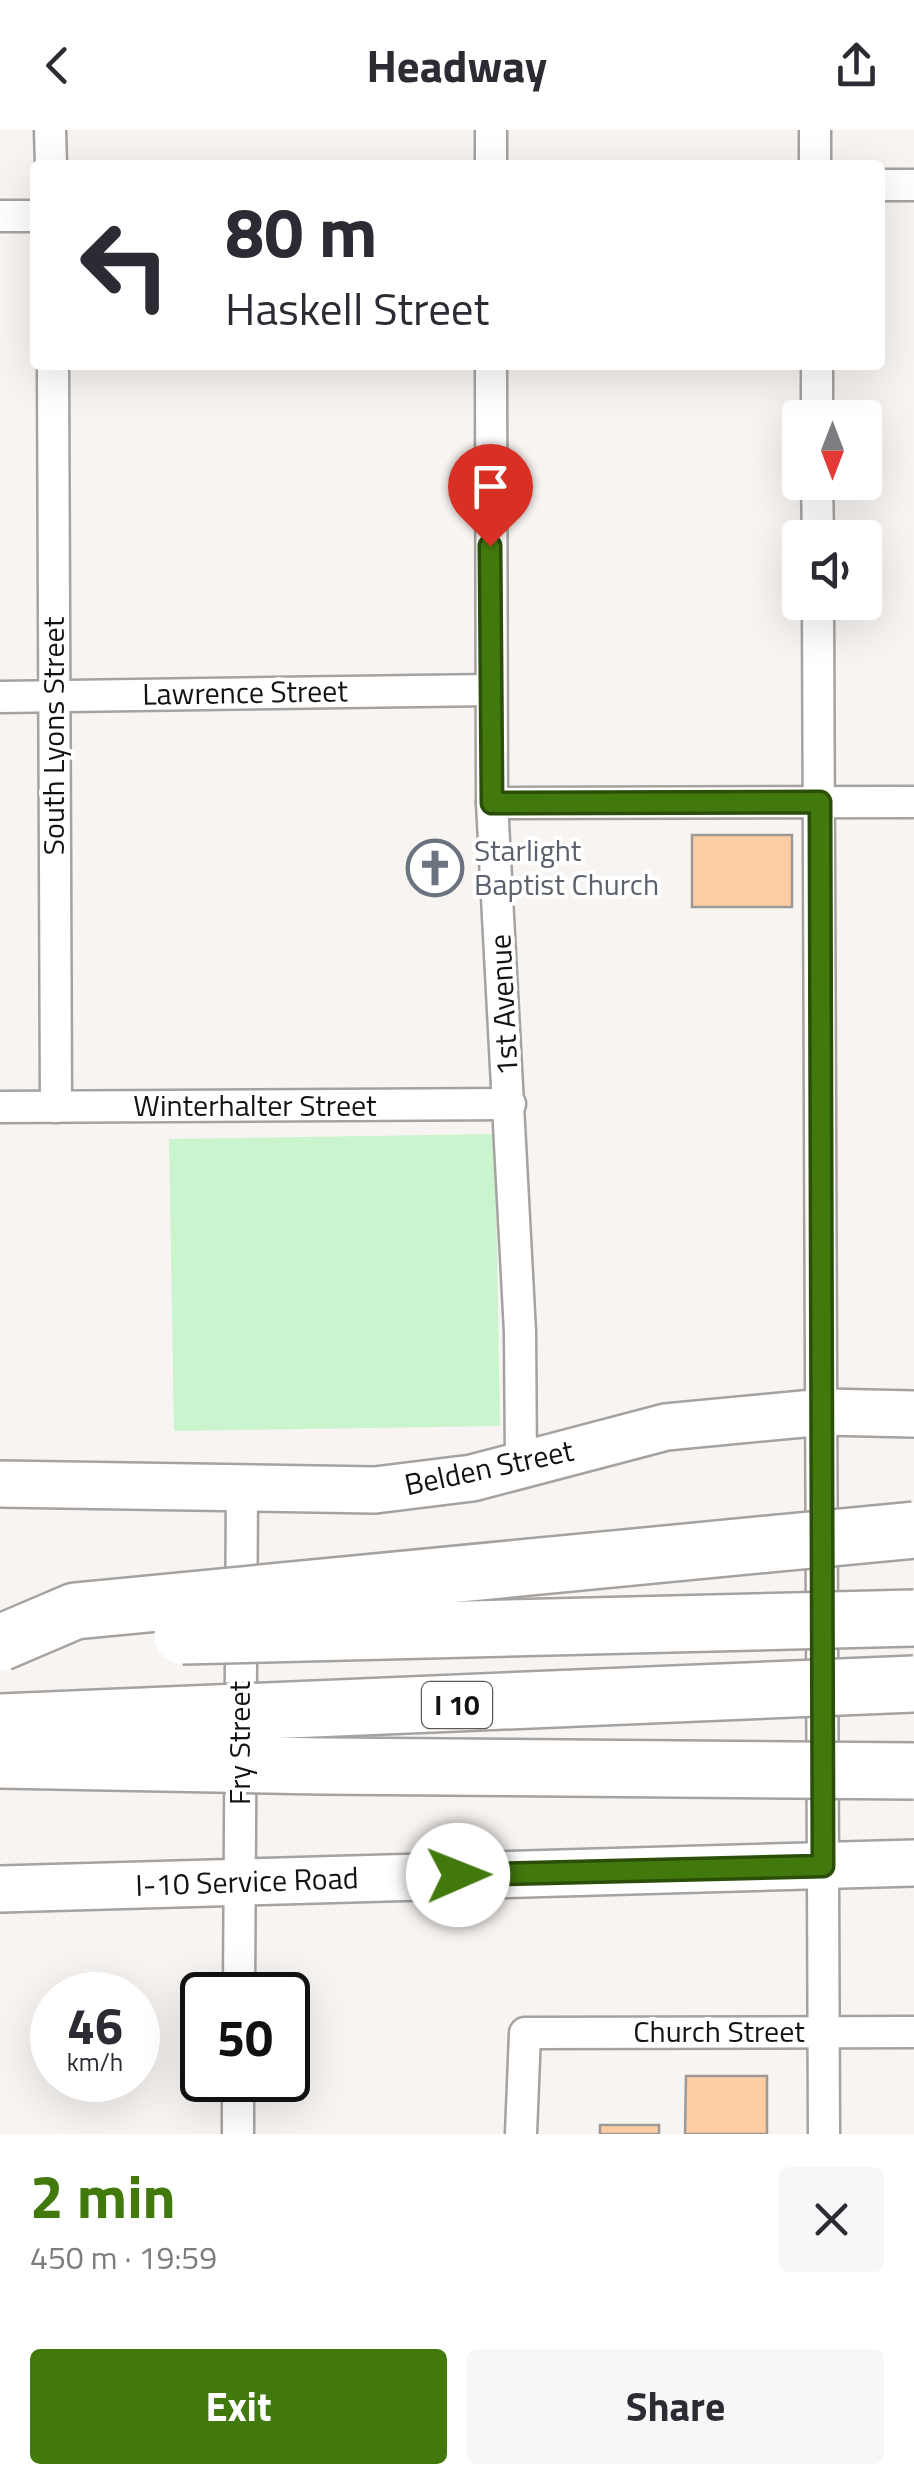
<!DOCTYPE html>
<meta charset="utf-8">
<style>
body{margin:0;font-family:"Titillium Web",sans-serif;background:#f7f7f7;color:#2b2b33;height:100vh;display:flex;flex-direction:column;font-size:38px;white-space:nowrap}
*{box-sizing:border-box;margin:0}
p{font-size:32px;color:#7c7c81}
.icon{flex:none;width:55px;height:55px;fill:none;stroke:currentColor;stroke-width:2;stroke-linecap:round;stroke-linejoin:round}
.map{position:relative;height:2004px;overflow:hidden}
.sheet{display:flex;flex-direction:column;background:#fff;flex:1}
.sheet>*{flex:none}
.guide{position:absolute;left:30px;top:30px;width:855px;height:210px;border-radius:10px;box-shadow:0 10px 40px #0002;background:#fff;color:#2b2b33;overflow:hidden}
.needle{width:65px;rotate:180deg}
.controls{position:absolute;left:782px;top:270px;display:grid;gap:20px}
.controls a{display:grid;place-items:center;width:100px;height:100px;border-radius:10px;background:#fff;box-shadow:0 10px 40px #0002;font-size:50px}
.speed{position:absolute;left:30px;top:1842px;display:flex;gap:20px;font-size:50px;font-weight:700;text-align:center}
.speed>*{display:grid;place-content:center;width:130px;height:130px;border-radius:50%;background:#fff;box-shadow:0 10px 40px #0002;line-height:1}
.speed small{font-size:25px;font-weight:400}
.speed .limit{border:5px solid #111;border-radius:15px;background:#fff;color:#111}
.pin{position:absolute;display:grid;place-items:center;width:85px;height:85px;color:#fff;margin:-102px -42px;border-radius:50% 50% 50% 0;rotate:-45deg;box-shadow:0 0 10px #0007}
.pin .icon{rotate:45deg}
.me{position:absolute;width:110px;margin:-55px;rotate:89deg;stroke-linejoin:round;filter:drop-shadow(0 0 8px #0008)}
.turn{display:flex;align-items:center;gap:35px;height:210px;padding:0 30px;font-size:45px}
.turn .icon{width:130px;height:130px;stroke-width:2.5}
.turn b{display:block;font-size:70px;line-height:85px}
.round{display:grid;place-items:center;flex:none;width:105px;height:105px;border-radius:10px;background:#f7f7f7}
.head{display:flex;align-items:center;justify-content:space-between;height:170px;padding:0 30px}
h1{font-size:60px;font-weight:700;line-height:75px;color:#42790d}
.cta{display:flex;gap:20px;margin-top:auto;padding:20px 30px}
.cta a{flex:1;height:115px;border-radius:10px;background:#42790d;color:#fff;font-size:40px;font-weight:700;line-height:115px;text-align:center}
.cta a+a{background:#f7f7f7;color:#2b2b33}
header{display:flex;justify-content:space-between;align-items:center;height:130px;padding:0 30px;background:#fff;font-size:45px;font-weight:700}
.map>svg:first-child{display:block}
</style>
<header><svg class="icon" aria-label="back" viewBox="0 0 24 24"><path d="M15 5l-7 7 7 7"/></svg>Headway<svg class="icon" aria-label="share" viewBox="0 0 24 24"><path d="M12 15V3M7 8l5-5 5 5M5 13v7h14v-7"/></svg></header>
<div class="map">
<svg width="914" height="2004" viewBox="0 0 914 2004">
<rect width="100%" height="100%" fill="#f8f4f1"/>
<polygon fill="#c9f4cd" points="495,1004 500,1296 174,1301 169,1009"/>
<g fill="#ffcda4" stroke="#9d9996" stroke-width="2.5">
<rect x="692" y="705" width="100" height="72"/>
<polygon points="686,1946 767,1946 767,2004 685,2004"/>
<rect x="600" y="1995" width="59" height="9"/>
</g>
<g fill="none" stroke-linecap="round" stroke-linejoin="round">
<g stroke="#a6a29f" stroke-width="35">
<g id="street">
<polyline points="50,0 51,35"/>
<polyline points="491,0 491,35"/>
<polyline points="815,0 815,35"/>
<polyline points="880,55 914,55"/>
<polyline points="0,86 35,86"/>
<polyline points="53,235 56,977"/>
<polyline points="491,235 492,673 520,1202 521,1335"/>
<polyline points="817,235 817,288"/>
<polyline points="817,352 818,408"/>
<polyline points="818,472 824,2004"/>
<polyline points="0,567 490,560"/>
<polyline points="492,673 914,672"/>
<polyline points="0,977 510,974"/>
<polyline points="239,1865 242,1360"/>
<polyline points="238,2004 238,1950"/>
<polyline points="521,2004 525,1903 914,1902"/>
</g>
</g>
<g stroke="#a6a29f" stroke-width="50">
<g id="secondary">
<polyline points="0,1354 375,1360 472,1348 666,1297 824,1282 914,1284"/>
<polyline points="0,1759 914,1733"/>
</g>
</g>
<use href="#street" stroke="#fff" stroke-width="30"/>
<use href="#secondary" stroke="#fff" stroke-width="45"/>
<g stroke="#a6a29f" stroke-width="60" stroke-linecap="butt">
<g id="highway-bridge">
<polyline points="182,1506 914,1488"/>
<polyline points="0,1513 75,1481 914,1400"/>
<polyline points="0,1592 914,1554"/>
<polyline points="0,1630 321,1636 914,1641"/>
</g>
</g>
<use href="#highway-bridge" stroke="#fff" stroke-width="55"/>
</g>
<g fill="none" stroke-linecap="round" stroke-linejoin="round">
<g stroke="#2b4f08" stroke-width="25">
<polyline id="route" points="458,1745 823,1736 820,672 492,673 490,416"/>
</g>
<use href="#route" stroke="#42790d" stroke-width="18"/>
</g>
<defs>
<g id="church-ring" transform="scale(2.875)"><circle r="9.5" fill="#fff" stroke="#6b7280" stroke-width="1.5"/><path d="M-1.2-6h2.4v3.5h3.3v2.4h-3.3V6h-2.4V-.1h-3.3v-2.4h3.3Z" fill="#6b7280"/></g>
</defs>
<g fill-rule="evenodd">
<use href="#church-ring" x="435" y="738"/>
</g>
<g text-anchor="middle" stroke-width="8" stroke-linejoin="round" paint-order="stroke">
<rect fill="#fff" stroke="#5a5a59" stroke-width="2.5" x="422" y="1552" width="70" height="46" rx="8"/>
<g font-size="28" font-weight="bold" fill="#141312">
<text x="457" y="1585">I 10</text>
</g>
<g font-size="30" fill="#141312" stroke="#fff">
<text transform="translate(245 563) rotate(-1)" y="10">Lawrence Street</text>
<text transform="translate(54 606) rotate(-90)" y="10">South Lyons Street</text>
<text transform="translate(504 875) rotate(-93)" y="10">1st Avenue</text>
<text x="255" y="986">Winterhalter Street</text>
<text transform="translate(489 1338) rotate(-12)" y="10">Belden Street</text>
<text transform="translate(240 1613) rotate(-90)" y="10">Fry Street</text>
<text transform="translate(247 1752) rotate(-2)" y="10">I-10 Service Road</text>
<text x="719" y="1912">Church Street</text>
</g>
<g font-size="30" fill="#5b616d" stroke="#fff" text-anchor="start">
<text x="474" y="731">Starlight<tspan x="474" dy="34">Baptist Church</tspan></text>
</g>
</g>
</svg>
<div class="controls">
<a><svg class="needle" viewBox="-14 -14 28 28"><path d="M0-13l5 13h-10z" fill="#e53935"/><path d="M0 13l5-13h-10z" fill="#7c7c81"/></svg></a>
<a><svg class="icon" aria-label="sound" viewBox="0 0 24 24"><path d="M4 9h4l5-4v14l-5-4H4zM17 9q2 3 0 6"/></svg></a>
</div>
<div class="speed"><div>46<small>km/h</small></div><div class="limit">50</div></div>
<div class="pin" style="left:490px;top:416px;background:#d93025"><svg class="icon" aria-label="arrive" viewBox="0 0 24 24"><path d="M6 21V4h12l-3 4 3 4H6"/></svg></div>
<svg class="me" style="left:458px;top:1745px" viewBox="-20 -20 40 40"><circle r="19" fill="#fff"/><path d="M0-13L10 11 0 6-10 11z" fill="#42790d"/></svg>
<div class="guide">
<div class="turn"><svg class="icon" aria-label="left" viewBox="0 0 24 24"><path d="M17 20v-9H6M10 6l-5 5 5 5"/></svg><div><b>80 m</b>Haskell Street</div></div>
</div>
</div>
<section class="sheet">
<div class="head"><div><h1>2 min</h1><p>450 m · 19:59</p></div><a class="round"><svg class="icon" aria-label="close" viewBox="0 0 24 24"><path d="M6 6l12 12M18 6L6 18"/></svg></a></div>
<div class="cta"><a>Exit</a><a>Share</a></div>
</section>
